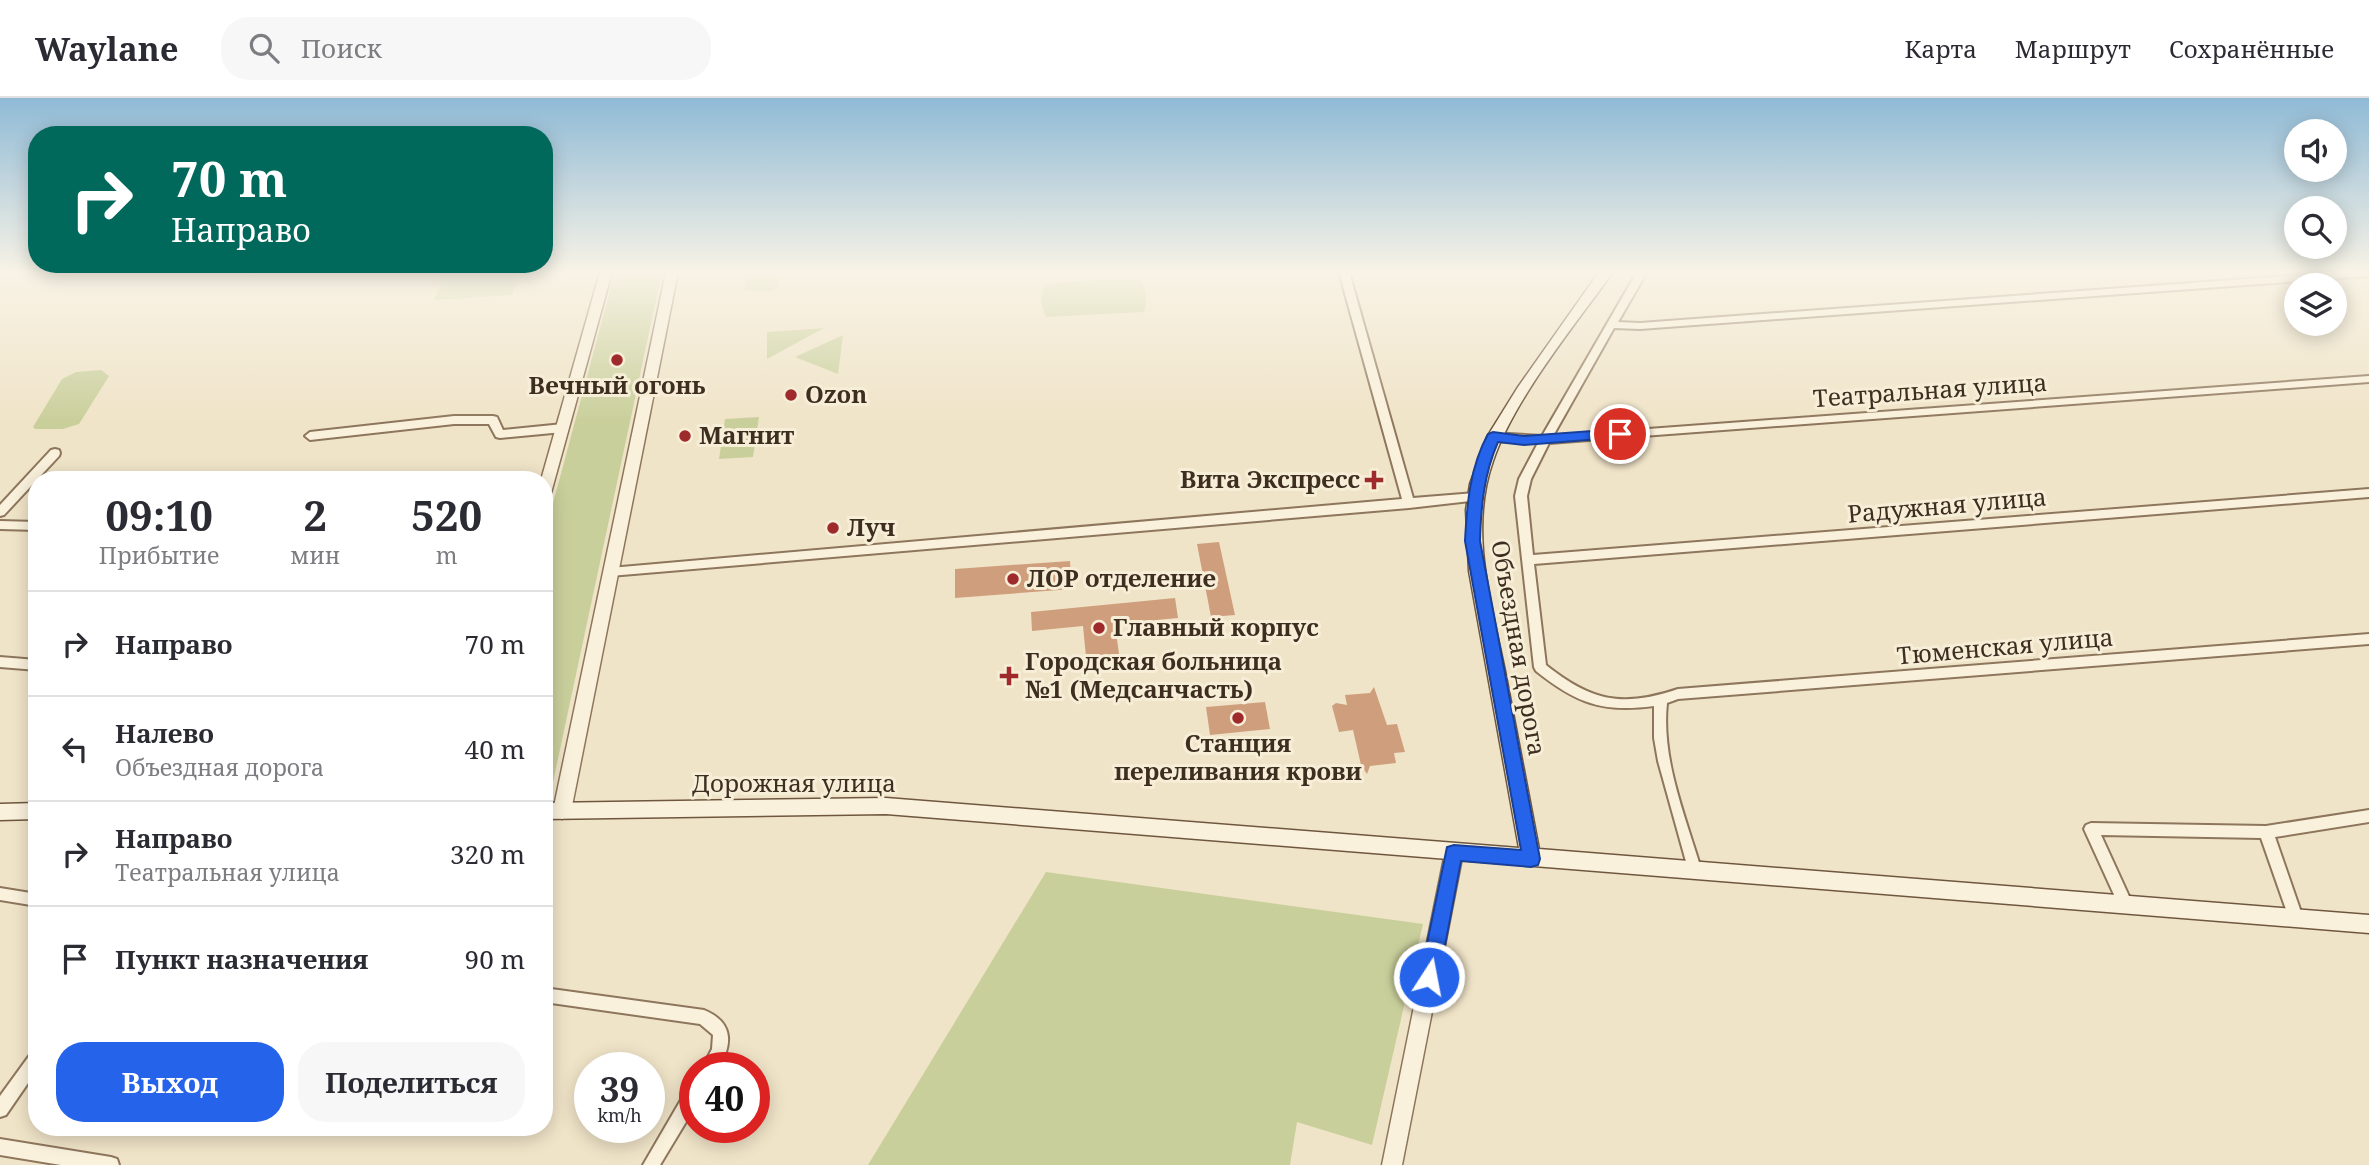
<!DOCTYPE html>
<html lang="ru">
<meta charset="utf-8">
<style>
body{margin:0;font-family:"Noto Serif",serif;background:#f7f7f7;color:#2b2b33;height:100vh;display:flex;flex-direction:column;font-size:26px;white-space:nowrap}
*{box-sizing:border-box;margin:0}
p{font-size:23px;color:#7c7c81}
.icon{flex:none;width:38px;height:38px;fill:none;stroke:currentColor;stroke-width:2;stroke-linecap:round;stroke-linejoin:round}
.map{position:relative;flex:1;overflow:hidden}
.side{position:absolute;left:28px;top:373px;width:525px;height:665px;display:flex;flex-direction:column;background:#fff;border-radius:28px;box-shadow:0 4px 18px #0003}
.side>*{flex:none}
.top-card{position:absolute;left:28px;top:28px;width:525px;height:147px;border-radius:28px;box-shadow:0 4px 18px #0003;background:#00695c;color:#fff;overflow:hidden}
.buttons{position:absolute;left:2284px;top:21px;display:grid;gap:14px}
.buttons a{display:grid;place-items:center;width:63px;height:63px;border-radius:50%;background:#fff;box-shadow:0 4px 18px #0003;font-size:35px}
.speed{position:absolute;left:574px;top:954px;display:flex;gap:14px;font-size:35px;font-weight:700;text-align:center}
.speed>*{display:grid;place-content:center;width:91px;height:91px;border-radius:50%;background:#fff;box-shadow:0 4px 18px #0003;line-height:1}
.speed small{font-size:18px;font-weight:400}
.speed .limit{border:10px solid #d22;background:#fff;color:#111}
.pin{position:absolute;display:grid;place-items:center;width:60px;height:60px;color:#fff;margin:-30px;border:4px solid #fff;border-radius:50%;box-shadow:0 2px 7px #0007}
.me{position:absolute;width:77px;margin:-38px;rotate:11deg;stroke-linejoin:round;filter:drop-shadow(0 0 5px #0008)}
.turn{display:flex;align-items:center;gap:24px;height:147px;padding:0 28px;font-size:32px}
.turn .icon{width:91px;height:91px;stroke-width:2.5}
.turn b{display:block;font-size:49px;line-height:60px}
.eta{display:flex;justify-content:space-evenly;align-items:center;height:119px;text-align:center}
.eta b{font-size:42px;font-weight:700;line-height:49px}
.primary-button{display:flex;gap:14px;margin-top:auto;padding:14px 28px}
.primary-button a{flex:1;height:80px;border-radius:28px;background:#2563eb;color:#fff;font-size:28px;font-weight:700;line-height:80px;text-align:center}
.primary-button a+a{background:#f7f7f7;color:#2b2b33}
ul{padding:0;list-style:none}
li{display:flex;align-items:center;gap:21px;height:105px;padding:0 28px;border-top:2px solid #e1e1e2}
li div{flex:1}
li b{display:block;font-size:26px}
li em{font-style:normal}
header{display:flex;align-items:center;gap:42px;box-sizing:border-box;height:98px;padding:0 35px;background:#fff;border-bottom:2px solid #e1e1e2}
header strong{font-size:33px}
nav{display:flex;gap:38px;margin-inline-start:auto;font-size:24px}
.search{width:490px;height:63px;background:#f7f7f7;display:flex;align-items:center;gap:18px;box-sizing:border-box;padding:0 24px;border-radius:28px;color:#7c7c81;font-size:26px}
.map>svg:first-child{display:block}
</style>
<header>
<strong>Waylane</strong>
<div class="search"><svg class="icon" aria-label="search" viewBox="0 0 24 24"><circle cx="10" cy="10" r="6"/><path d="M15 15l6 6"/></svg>Поиск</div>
<nav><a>Карта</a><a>Маршрут</a><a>Сохранённые</a></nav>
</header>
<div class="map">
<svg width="2369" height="1067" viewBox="0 0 2369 1067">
<rect width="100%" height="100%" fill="#f0e4c8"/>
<g fill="#c9cf9b">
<polygon points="445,174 520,174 512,197 434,202"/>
<polygon points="615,174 662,174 549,703 544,703 544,439"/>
<polygon points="746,174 780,174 778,189 772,193 745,192"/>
<path d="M1139,180C1147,191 1148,200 1144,214L1046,219C1040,206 1040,198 1046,185Z"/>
<polygon points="824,230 767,261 767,234"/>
<polygon points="843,237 838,276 795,259"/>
<polygon points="101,272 109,278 79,326 63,331 35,331 33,329 62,281 76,274"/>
<polygon points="759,319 753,359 719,361 725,321"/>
<polygon points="1046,774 1423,826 1372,1047 1297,1024 1290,1067 868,1067"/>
</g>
<g fill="#cf9f7d">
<polygon points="1219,444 1235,517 1211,519 1197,446"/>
<polygon points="1070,463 1072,491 955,500 955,471"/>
<polygon points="1175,500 1178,520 1115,526 1119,556 1086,559 1083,528 1032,533 1031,514"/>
<polygon points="1374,589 1387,627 1397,626 1405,654 1394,655 1396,665 1370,668 1367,676 1361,667 1353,632 1339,634 1332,608 1336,605 1347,607 1345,597 1370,595"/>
<polygon points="1265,604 1270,631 1210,637 1206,609"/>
</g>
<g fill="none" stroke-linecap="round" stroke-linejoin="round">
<g stroke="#8d765c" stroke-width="4">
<g id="minor">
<polygon points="1339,174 1349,174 1413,400 1475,395 1479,396 1481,399 1479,402 1409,410 610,478 604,474 610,470 1402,401"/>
<path d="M1637,174H1647L1618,224L1640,225L2344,174H2369V178L1640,231L1614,230L1553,338L2369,278V284L1549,345L1531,381L1527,398L1533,457L2369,391V399L1534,466L1546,567C1591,603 1622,610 1678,591L2369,536V546L1678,601L1667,605C1661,662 1686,720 1702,774L1700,778L1695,780L1690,778L1658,663L1654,640V608C1602,615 1576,605 1536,573L1534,569L1515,398L1519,381L1538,345L1493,343L1488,339L1493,335L1542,338Z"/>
<polygon points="454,318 493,318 497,319 503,332 563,326 568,330 563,334 500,340 496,339 489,326 454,326 310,342 305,338 310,334"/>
<polygon points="55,351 59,352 60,355 59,358 4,417 0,418 0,407 51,352"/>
<polygon points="0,423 37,424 37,432 0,431"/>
<polygon points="0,559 37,562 37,572 0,569"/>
<polygon points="2369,712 2369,724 2275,739 2303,820 2301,825 2296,827 2291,825 2289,820 2261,740 2101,737 2133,807 2131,812 2126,813 2121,812 2084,731 2086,727 2091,725 2266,728"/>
<polygon points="0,790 37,796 37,808 0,802"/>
<path d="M544,890L704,912C733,924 733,945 719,970H702L712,951L713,937L700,926L544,904Z"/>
<polygon points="37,952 37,972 6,1017 0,1019 0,998 32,954"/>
<polygon points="695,986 695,1009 660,1067 643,1067 689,988"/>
<polygon points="0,1041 111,1059 117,1061 119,1067 61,1067 0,1057"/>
</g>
</g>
<g stroke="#8d765c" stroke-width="3">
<g id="tertiary">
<polygon points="600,174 612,174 551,395 544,400 544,382 541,382"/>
<polygon points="666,174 678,174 571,713 568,718 562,721 556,718 553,713"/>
<polygon points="1454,747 1460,749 1463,755 1402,1067 1382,1067 1445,755 1448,749"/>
</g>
</g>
<g stroke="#6f573f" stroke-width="3">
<g id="secondary">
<path d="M1599,174H1613C1574,228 1514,301 1493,363C1468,433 1492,508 1506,578C1517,636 1528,693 1539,751L2369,817V835L886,716L544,721V705L886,700L1519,750L1469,473L1466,412L1470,386L1487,339L1518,289Z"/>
<polygon points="37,705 37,721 0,722 0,706"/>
</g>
</g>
<use href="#minor" fill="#faf1dc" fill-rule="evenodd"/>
<use href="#tertiary" fill="#faf1dc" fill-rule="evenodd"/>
<use href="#secondary" fill="#faf1dc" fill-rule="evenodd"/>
</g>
<linearGradient id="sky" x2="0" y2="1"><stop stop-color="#8fbad6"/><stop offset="0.54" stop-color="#f8f3e6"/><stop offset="1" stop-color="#f8f3e6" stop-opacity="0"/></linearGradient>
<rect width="2369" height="323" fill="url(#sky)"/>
<path fill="#2563eb" stroke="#184099" stroke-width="2" d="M1620,331L1627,336L1625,339L1524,347L1498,344C1484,376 1481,408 1480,443L1540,761L1538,767L1531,769L1461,763L1439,879L1436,885L1429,888L1422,885L1420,879L1447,749L1454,747L1521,752L1465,443C1467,405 1470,369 1488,336L1493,334L1524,338Z"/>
<g fill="#9e2a2b" stroke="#f7eed8" stroke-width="2.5">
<circle cx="617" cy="262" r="7"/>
<circle cx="791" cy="297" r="7"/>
<circle cx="685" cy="338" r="7"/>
<path d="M1370.5 371.5h7v7h7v7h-7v7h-7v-7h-7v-7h7z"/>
<circle cx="833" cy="430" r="7"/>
<circle cx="1013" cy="481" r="7"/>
<circle cx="1099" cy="530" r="7"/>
<path d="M1005.5 567.5h7v7h7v7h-7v7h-7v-7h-7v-7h7z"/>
<circle cx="1238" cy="620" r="7"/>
</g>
<g text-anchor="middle" stroke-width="6" stroke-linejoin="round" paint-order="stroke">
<g font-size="24" font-weight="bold" fill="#3d2e20" stroke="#f7eed8" text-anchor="start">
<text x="617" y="296" text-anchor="middle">Вечный огонь</text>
<text x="805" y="305">Ozon</text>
<text x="699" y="346">Магнит</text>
<text x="1360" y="390" text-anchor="end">Вита Экспресс</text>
<text x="847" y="438">Луч</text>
<text x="1027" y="489">ЛОР отделение</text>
<text x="1113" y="538">Главный корпус</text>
<text x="1025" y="572">Городская больница<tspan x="1025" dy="28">№1 (Медсанчасть)</tspan></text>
<text x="1238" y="654" text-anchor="middle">Станция<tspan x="1238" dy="28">переливания крови</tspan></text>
</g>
<g font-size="24" fill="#3d2e20" stroke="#f7eed8">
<text transform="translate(1930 293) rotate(-4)" y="8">Театральная улица</text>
<text transform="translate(1947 408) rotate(-5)" y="8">Радужная улица</text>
<text transform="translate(2005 549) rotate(-5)" y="8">Тюменская улица</text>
<text transform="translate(1518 550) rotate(80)" y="8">Объездная дорога</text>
<text x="794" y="694">Дорожная улица</text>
</g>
</g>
</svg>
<div class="buttons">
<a><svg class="icon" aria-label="sound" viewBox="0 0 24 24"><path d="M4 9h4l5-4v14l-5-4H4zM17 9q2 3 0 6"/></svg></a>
<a><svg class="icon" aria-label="search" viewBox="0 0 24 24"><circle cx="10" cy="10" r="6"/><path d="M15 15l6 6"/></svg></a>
<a><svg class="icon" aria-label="layers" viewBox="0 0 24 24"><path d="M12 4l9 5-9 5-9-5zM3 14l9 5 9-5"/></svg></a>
</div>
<div class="speed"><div>39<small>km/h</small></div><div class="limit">40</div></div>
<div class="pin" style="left:1620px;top:336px;background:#d93025"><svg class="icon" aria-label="arrive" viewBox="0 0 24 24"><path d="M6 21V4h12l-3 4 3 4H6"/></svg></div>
<svg class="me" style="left:1429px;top:879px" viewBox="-20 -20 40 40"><circle r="17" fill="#2563eb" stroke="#fff" stroke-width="3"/><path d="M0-11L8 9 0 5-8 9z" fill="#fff"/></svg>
<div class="top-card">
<div class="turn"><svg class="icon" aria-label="right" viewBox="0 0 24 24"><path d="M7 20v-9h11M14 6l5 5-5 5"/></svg><div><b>70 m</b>Направо</div></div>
</div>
<section class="side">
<div class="eta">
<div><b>09:10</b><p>Прибытие</p></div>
<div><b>2</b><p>мин</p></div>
<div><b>520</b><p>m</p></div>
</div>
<ul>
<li><svg class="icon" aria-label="right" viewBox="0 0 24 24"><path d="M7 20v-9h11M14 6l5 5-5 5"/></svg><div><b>Направо</b></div><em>70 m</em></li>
<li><svg class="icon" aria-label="left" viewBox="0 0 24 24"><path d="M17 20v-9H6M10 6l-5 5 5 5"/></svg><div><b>Налево</b><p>Объездная дорога</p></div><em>40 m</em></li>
<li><svg class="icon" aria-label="right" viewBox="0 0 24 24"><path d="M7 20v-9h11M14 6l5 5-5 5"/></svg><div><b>Направо</b><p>Театральная улица</p></div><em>320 m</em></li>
<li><svg class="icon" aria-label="arrive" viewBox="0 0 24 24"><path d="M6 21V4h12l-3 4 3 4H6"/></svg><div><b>Пункт назначения</b></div><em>90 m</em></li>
</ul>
<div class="primary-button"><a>Выход</a><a>Поделиться</a></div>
</section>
</div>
